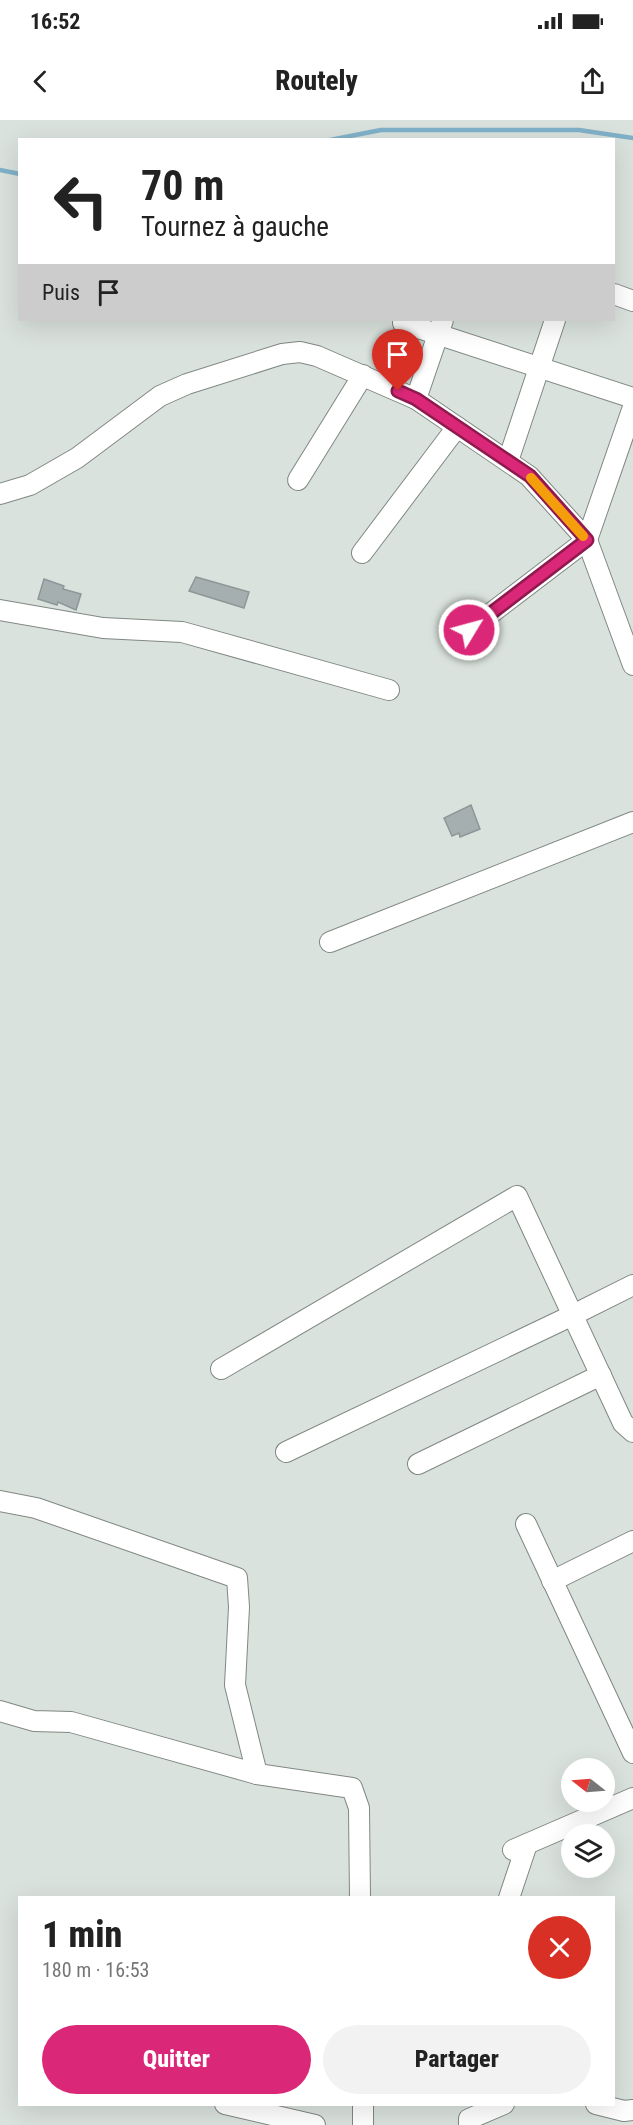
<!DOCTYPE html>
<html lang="fr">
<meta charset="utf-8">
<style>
body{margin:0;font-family:"Roboto Condensed",sans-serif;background:#f2f2f2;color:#222;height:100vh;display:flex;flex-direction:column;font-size:22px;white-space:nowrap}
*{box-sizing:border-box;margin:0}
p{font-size:20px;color:#767676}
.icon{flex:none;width:33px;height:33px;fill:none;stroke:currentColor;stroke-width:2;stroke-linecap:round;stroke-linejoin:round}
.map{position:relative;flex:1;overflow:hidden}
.drawer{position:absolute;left:18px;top:1776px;width:597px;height:210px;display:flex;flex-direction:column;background:#fff;border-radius:0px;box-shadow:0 6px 24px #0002}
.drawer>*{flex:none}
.top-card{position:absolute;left:18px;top:18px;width:597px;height:183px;border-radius:0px;box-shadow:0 6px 24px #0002;background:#fff;color:#222;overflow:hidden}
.needle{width:39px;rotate:287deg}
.buttons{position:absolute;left:561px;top:1638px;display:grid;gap:12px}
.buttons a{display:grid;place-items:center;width:54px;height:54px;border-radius:50%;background:#fff;box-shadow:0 6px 24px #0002;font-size:30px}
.pin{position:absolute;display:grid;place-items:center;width:51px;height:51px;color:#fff;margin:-62px -26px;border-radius:50% 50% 50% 0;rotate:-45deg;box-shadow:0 0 6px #0007}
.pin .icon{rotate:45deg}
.me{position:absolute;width:66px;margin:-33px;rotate:53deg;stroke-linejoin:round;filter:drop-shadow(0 0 4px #0008)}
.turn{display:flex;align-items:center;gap:21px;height:126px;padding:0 24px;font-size:27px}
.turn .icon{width:78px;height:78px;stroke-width:2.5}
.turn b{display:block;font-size:42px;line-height:51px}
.then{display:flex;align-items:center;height:57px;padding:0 24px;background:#0003;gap:12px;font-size:22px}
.round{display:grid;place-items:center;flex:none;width:63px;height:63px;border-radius:32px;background:#f2f2f2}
.headline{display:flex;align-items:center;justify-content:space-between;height:102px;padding:0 24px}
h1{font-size:36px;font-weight:800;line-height:45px}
.primary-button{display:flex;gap:12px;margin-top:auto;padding:12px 24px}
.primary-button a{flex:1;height:69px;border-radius:36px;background:#db2777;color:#fff;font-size:24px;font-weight:800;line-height:69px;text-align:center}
.primary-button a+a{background:#f2f2f2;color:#222}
.status{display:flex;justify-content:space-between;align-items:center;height:42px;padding:0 30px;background:#fff;direction:ltr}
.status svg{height:16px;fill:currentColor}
header{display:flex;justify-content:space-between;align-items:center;height:78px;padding:0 24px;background:#fff;font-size:27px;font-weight:800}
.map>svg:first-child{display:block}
</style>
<div class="status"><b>16:52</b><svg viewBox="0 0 49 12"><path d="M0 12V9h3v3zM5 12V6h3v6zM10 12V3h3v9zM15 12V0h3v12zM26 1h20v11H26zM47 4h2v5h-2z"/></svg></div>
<header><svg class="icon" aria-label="back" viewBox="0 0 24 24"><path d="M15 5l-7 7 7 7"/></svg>Routely<svg class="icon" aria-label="share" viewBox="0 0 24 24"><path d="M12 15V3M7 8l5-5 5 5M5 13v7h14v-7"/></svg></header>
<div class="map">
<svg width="633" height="2005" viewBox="0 0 633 2005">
<rect width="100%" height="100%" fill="#dae2dd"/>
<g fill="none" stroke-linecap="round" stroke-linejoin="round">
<g stroke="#80b1c9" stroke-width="4.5">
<polyline points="330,20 381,10 579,10 633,18"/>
<polyline points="0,50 20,54"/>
</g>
</g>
<g fill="#a5afaf" stroke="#8e9797" stroke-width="1.5">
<polygon points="196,457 249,472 244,488 189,471"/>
<polygon points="44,459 64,466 63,469 81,474 76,490 58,482 57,485 38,479"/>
<polygon points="471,685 480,709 460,717 459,713 452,716 444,698"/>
</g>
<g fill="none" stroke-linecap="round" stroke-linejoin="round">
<g stroke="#808883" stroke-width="22">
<g id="minor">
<polyline points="614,174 633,181"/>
<polyline points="403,203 633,278"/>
<polyline points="416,279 443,200"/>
<polyline points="508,341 555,200"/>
<polyline points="298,360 363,255"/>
<polyline points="0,374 30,365 77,338 160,276 187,264 282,234 300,232 317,236 416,279 529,356 587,420 633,545"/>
<polyline points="362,433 457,307"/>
<polyline points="0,490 103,508 182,512 389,570"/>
<polyline points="469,510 587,420 633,287"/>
<polyline points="330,822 633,702"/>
<polyline points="221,1249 517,1076 623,1303 633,1312"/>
<polyline points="286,1332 573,1195 633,1165"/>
<polyline points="418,1344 601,1255"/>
<polyline points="0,1381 36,1388 237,1458 239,1487 235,1565 257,1654 352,1668 359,1688 360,1778"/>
<polyline points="526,1404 633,1633"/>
<polyline points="552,1461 633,1421"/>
<polyline points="0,1591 34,1601 71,1602 257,1654"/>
<polyline points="513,1730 633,1678"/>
<polyline points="509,1778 527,1724"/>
<polyline points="225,1984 315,2005"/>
<polyline points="363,1984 363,2005"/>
<polyline points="596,1984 624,1991 633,1990"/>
<polyline points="469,2005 469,1999 504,1984"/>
</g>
</g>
<use href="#minor" stroke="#fff" stroke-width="20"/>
</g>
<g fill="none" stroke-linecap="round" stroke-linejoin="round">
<g stroke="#8e194d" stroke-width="15">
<polyline id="route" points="398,271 416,279 530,356 587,420 469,510"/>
</g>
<use href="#route" stroke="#db2777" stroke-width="10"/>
<polyline stroke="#f59e0b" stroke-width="10" points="531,358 583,416"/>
</g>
</svg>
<div class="buttons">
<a><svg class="needle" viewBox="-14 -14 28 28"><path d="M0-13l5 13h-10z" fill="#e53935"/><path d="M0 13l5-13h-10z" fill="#767676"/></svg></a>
<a><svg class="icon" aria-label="layers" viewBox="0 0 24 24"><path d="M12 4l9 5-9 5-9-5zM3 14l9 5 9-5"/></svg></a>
</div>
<div class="pin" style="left:398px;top:271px;background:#d93025"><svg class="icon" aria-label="arrive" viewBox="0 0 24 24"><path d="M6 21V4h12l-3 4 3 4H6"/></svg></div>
<svg class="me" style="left:469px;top:510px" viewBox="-20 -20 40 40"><circle r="17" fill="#db2777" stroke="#fff" stroke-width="3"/><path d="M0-11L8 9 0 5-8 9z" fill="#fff"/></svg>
<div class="top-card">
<div class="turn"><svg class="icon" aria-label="left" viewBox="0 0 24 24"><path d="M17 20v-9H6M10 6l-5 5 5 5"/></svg><div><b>70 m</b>Tournez à gauche</div></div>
<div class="then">Puis<svg class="icon" aria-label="arrive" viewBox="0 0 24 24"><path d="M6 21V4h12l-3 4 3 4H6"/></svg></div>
</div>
<section class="drawer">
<div class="headline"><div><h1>1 min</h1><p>180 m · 16:53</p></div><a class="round" style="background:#d93025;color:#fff"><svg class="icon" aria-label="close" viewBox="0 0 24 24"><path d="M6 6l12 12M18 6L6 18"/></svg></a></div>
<div class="primary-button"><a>Quitter</a><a>Partager</a></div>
</section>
</div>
